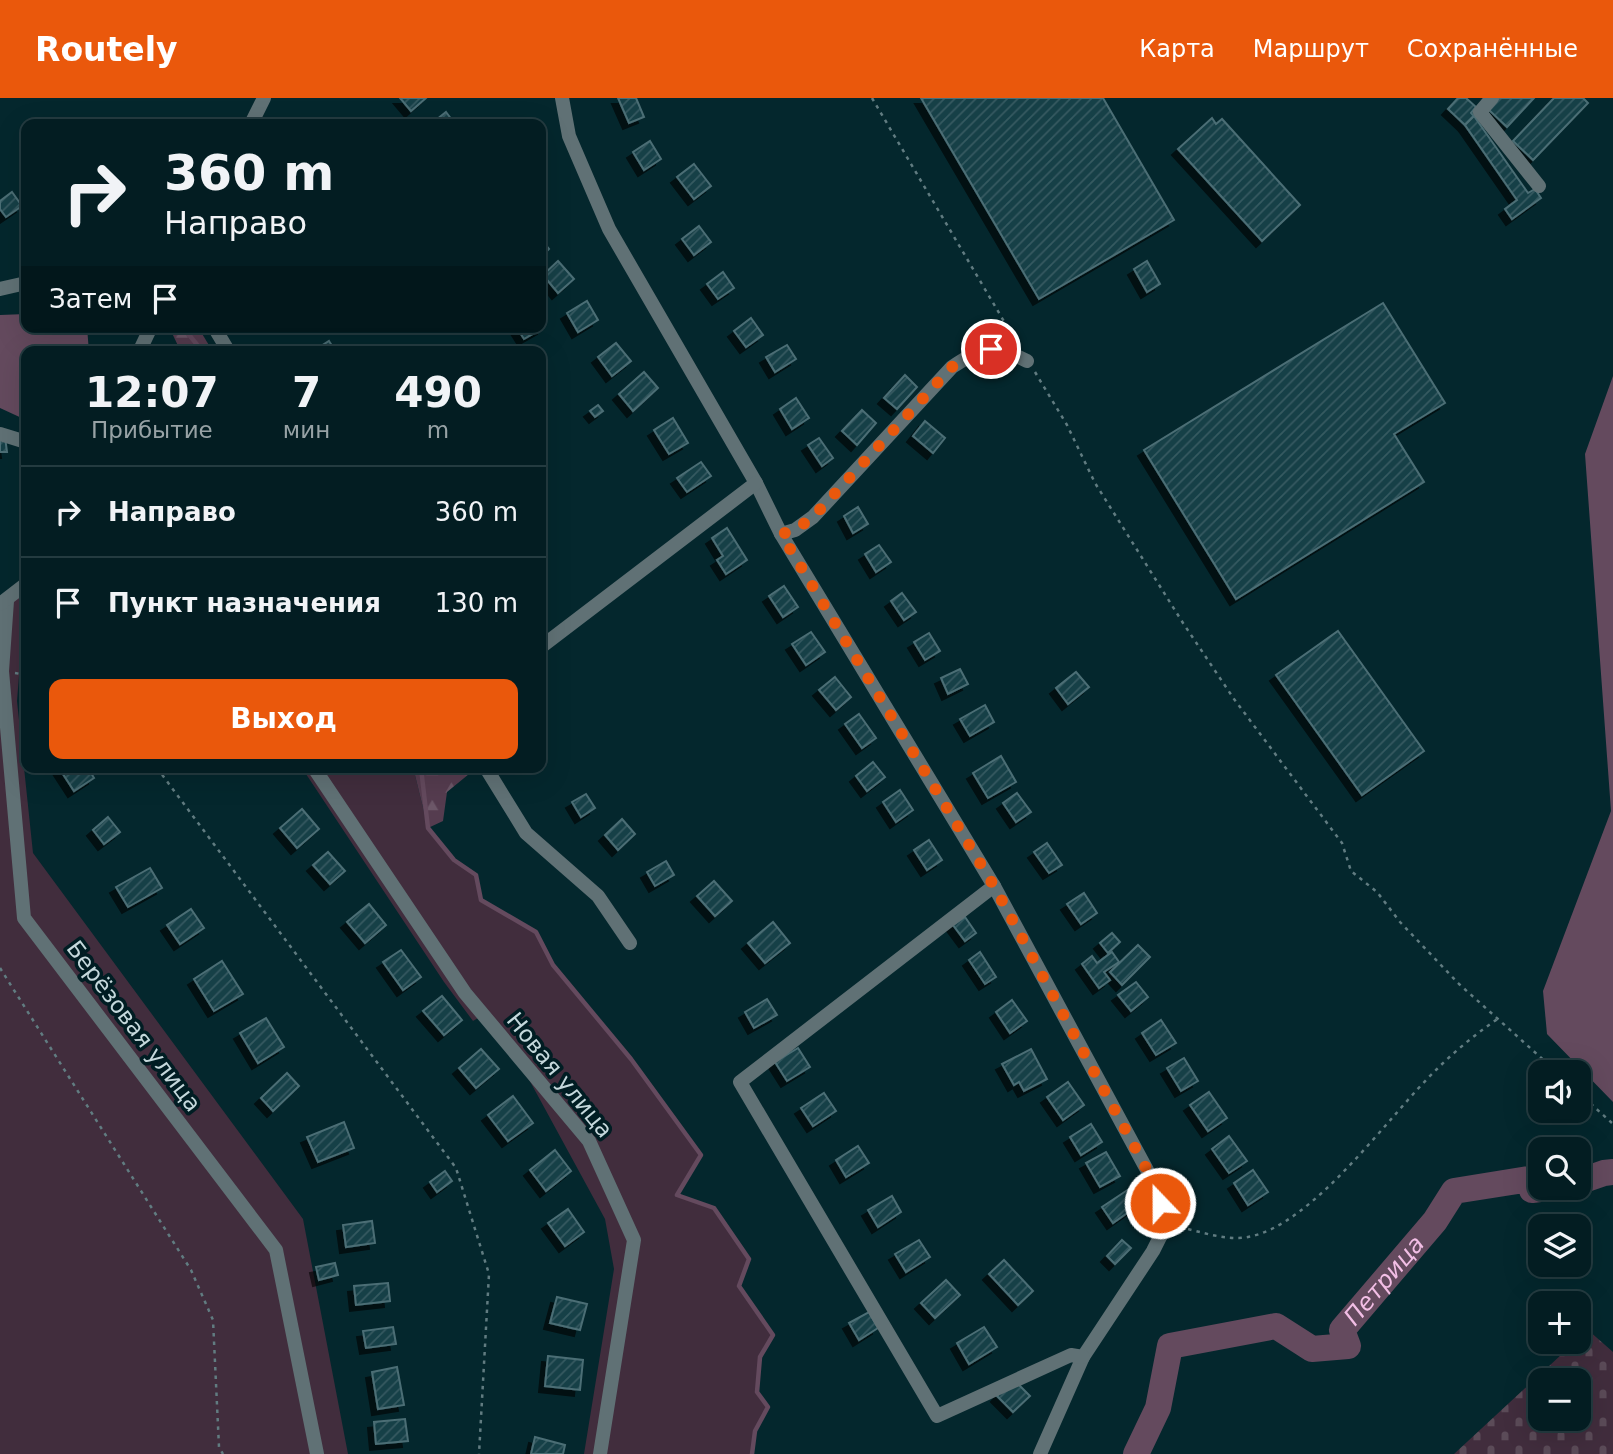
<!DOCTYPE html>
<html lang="ru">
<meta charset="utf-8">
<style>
body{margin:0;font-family:"DejaVu Sans",sans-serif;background:#112a2f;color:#f1f3f6;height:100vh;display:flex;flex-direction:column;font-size:26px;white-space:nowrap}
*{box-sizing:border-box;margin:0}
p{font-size:23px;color:#97a2a5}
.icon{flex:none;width:38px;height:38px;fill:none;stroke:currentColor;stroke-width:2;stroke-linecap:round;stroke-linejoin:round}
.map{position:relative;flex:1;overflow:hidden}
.panel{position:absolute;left:21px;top:248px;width:525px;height:427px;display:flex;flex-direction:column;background:#031d22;border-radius:14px;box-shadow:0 7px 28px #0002,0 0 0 2px #243b40}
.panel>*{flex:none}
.top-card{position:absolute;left:21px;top:21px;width:525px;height:214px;border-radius:14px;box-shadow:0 7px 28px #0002,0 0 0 2px #243b40;background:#031d22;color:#f1f3f6;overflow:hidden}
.tools{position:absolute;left:1528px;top:962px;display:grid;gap:14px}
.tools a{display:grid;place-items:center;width:63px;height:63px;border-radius:14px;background:#031d22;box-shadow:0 7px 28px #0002,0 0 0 2px #243b40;font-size:35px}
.pin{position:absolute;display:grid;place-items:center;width:60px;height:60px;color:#fff;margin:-30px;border:4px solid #fff;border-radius:50%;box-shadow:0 2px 7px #0007}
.me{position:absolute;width:77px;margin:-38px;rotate:338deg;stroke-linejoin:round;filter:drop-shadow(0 0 5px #0008)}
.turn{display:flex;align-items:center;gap:24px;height:147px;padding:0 28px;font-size:32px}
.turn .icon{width:91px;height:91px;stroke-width:2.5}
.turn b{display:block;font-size:49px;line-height:60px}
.then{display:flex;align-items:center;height:66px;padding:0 28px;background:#0003;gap:14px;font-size:26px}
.eta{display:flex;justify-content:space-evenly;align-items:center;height:119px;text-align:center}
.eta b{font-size:42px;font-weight:600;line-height:49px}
.action{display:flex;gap:14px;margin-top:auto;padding:14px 28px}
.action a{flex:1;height:80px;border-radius:14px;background:#ea580c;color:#fff;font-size:28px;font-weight:600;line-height:80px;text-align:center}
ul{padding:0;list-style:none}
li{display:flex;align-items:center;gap:21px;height:91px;padding:0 28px;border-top:2px solid #243b40}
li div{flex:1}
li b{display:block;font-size:26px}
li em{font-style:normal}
header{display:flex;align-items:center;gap:42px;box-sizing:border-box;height:98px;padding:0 35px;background:#ea580c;color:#fff}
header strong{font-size:33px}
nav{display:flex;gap:38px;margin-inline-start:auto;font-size:24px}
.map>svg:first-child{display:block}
</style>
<header>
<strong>Routely</strong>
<nav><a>Карта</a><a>Маршрут</a><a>Сохранённые</a></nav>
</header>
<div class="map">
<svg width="1613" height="1356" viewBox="0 0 1613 1356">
<defs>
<pattern id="forest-firs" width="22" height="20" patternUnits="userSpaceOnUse" patternTransform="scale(1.75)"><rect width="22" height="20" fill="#553c4f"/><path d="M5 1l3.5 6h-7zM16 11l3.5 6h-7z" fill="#6c5768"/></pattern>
<pattern id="cemetery-stones" width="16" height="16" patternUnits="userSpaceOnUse" patternTransform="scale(1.75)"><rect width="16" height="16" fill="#412d3d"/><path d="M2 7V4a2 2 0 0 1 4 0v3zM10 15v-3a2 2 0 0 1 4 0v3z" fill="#5b4b58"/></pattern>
<pattern id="building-hatch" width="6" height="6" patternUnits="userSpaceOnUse" patternTransform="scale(1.75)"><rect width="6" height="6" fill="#163f47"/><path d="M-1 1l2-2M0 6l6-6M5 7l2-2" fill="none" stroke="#365a61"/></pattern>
<filter id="shadow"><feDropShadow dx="-6" dy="6" stdDeviation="0" flood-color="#0009"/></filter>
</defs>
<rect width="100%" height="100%" fill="#04272d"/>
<g fill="#412d3d">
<polygon points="26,489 17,603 33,755 303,1121 348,1356 0,1356 0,519"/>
<polygon points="302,670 392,670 415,677 428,730 454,762 476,777 481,802 536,834 553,867 631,961 701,1057 677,1097 714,1110 749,1161 739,1188 773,1237 760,1259 757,1294 768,1309 755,1333 752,1356 584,1356 614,1171 605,1121 526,976 483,917 473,923 444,884"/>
</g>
<g fill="url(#forest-firs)">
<polygon points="176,229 198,229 213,254 181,254 172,235"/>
<polygon points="392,670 466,670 469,676 447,694 443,723 428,730 415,677"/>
</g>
<path fill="url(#cemetery-stones)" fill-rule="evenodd" d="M1588,1232L1613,1254V1356H1454L1575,1244H1578L1579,1241ZM1540,1283H1578V1321H1540Z"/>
<g fill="#644a5e">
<polygon points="26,216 26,229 87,229 89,254 26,254 26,322 0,310 0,217"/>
<polygon points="1613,278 1613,1004 1547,936 1543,893 1611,713 1585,356"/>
</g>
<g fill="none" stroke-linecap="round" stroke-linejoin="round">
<g stroke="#644a5e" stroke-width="4.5">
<polyline points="186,233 203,254"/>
<polyline points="421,670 428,730 454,762 476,777 481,802 536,834 553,867 631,961 701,1057 677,1097 714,1110 749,1161 739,1188 773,1237 760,1259 757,1294 768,1309 755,1333 752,1356"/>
</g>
<g stroke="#644a5e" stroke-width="26">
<polyline points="1578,1084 1604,1075 1613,1074"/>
<path id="s1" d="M1136,1356L1158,1310L1170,1248L1276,1228L1312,1251L1348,1248L1342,1232L1435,1123L1454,1093L1529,1081L1532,1092L1548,1090"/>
</g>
</g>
<g fill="url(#building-hatch)" stroke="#4c6e75" stroke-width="2" filter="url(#shadow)">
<polygon points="400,0 426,0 411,13"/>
<polygon points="618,0 636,0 644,19 629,25"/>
<polygon points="921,0 1103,0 1174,122 1039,201"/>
<polygon points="1458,0 1466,0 1476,9 1471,15 1474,18 1465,27 1448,11"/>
<polygon points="1499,0 1534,0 1507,29 1488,11"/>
<polygon points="1554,0 1583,0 1588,5 1533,62 1513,43"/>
<polygon points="446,14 455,26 431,26"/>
<polygon points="1474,18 1528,95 1535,91 1541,100 1512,121 1505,111 1517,102 1465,27"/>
<polygon points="1212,20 1216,26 1222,21 1300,107 1262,143 1178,51"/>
<polygon points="650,43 661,61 644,72 633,54"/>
<polygon points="694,66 711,88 694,101 677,79"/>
<polygon points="12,94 22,108 6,119 0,111 0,103"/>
<polygon points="699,128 711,144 694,157 682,141"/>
<polygon points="541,141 549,151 541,159"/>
<polygon points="558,163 574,181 558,195 543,177"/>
<polygon points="1147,163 1160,186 1147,194 1134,171"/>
<polygon points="723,174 734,190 718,201 707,186"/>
<polygon points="587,203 598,222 578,234 567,215"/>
<polygon points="1383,205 1445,305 1394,336 1424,384 1236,501 1144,352"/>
<polygon points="751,220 763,237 746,249 734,233"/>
<polygon points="541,226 543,230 524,241 517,230 541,229"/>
<polygon points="329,243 336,254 321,254 318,250"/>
<polygon points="616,245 631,263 612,278 598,259"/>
<polygon points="787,247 796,261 775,274 766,259"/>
<polygon points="644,274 658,290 633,313 619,296"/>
<polygon points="905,277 917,289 897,311 884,300"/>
<polygon points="796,300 809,320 792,331 780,311"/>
<polygon points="598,307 603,313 595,319 590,313"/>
<polygon points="862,312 876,325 857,347 842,333"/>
<polygon points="673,320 688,345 669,356 654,332"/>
<polygon points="925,323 945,340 933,355 913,338"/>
<polygon points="0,339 5,339 7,354 0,354"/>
<polygon points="819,340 833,360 822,368 808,347"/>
<polygon points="701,364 711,378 687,394 677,380"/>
<polygon points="858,409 868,426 853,435 844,418"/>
<polygon points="727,430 747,462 726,476 717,462 723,458 712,440"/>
<polygon points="879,447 891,464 876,474 865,456"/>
<polygon points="784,488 798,509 783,519 769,498"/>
<polygon points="902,495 916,514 904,522 891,503"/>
<polygon points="1338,533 1424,653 1362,697 1276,577"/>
<polygon points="811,534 825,554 806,567 792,546"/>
<polygon points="929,535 940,553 925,562 914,544"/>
<polygon points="960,571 968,586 948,596 941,580"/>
<polygon points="1076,574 1089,589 1068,606 1056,590"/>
<polygon points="835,579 851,599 836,612 819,592"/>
<polygon points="985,607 994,624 970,638 960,621"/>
<polygon points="859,616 876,640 862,650 845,626"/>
<polygon points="1001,658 1016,684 988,700 973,675"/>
<polygon points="873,664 885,679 867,693 856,678"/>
<polygon points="59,670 88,670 94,680 74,693"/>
<polygon points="900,692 913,712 896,724 883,704"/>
<polygon points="1017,695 1031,714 1016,724 1003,705"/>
<polygon points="586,696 595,710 581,719 572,704"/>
<polygon points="302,711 319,731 297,750 280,730"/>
<polygon points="108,719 120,734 104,746 93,732"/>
<polygon points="622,721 635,736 618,752 605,737"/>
<polygon points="929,742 942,762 927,772 914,752"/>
<polygon points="1047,745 1062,767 1049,775 1034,754"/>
<polygon points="328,754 345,773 330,786 313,767"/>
<polygon points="666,763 674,777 655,788 647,774"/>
<polygon points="150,770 162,790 128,809 116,789"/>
<polygon points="714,783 732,803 715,818 697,798"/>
<polygon points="1084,795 1097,815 1081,826 1067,806"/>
<polygon points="369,806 386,827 365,845 347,824"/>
<polygon points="191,811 204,830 180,846 167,827"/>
<polygon points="965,819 976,835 965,843 953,827"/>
<polygon points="773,824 790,845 765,865 748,845"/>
<polygon points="1112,835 1120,844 1108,855 1100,845"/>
<polygon points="1138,847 1150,859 1122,887 1110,874"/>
<polygon points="401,852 421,879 403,892 383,864"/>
<polygon points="980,854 996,879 985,886 969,862"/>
<polygon points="1112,854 1119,864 1104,874 1110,882 1099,890 1082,866 1092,858 1097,865"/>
<polygon points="222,863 243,896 214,913 194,881"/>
<polygon points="1136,884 1148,899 1131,913 1118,897"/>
<polygon points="442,898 462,922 444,937 423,913"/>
<polygon points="767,901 777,917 754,930 745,914"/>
<polygon points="1012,902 1027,923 1010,935 996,914"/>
<polygon points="266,920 284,949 258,965 240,935"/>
<polygon points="1161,922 1176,945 1156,957 1142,935"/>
<polygon points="798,950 810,969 787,983 775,964"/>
<polygon points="481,951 499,971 476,990 459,970"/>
<polygon points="1031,951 1047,981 1024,993 1019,984 1014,987 1002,966"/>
<polygon points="1184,960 1198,983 1181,993 1167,970"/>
<polygon points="287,975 299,988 273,1013 261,1000"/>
<polygon points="1068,984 1084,1007 1063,1022 1047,999"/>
<polygon points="1209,994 1227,1020 1208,1033 1190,1007"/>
<polygon points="824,995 836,1013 813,1028 801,1010"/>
<polygon points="513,998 533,1025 508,1043 488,1017"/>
<polygon points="344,1024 354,1050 318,1064 307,1039"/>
<polygon points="1091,1026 1102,1044 1081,1057 1070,1039"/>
<polygon points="1229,1038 1247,1063 1229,1075 1212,1051"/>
<polygon points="858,1048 869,1065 846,1079 836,1062"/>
<polygon points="555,1052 571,1073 546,1093 530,1072"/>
<polygon points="1106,1054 1120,1078 1100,1089 1086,1065"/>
<polygon points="1253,1072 1268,1094 1248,1107 1234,1085"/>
<polygon points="445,1073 452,1083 437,1094 430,1084"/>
<polygon points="1129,1091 1140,1106 1113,1125 1102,1109"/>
<polygon points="892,1098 901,1114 878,1129 868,1112"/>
<polygon points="568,1111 584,1134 565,1148 548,1125"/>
<polygon points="372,1123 375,1145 346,1149 343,1127"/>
<polygon points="919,1142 930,1159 906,1174 895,1156"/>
<polygon points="1122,1142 1131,1150 1115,1166 1107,1158"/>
<polygon points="1004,1162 1033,1193 1018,1207 989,1176"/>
<polygon points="335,1165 338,1177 319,1182 316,1169"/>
<polygon points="946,1182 960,1197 935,1220 921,1205"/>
<polygon points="388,1185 390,1203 356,1207 354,1188"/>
<polygon points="557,1199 587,1206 580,1232 550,1225"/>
<polygon points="869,1214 878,1230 859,1242 849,1225"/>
<polygon points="393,1229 396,1246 366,1250 363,1233"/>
<polygon points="984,1229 997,1249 969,1266 957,1245"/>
<polygon points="548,1258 583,1262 580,1292 545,1288"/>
<polygon points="397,1269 404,1307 378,1311 372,1274"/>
<polygon points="1013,1281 1030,1298 1013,1314 997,1298"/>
<polygon points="405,1321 408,1343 376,1346 374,1324"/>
<polygon points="535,1339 565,1347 563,1356 531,1356"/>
</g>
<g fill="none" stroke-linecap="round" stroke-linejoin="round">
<g stroke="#617c81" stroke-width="2.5" stroke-dasharray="3.5 5" stroke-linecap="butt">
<polyline points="872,0 1015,242"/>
<polyline points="1035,274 1067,327 1095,385 1183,525 1234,601 1342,745 1351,773 1377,794 1400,824 1459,886 1558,975"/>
<polyline points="15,575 26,577"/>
<polyline points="157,670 456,1070 489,1176 479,1356"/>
<polyline points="0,870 191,1172 213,1222 219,1349 223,1356"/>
<polyline points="1578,994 1613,1026"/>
<path d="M1180,1129C1201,1134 1227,1143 1248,1139C1314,1127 1389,1017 1437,971C1456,952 1477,935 1499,920"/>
</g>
<g stroke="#607175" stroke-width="14">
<polyline points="562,0 569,38 609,131 756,385 781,436 994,788 1154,1085 1167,1125 1153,1153 1083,1259 1040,1356"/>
<polyline points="1492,0 1480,14 1539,88"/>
<polyline points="251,26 264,0"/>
<polyline points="0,191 26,185"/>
<polyline points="214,229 229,254"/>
<polyline points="139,254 151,229"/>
<polyline points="0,336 26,344"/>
<path d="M781,436L795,432L813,419L952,269C984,248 991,245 1027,263"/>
<polyline points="7,503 2,573 24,820 276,1152 317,1356"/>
<polyline points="0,506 26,486"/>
<polyline points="541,549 756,385"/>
<polyline points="314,670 465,895 589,1043 634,1142 600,1356"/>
<polyline points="486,670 526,735 598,798 630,845"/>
<polyline points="994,788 740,984 937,1318 1071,1257 1083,1259"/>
</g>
</g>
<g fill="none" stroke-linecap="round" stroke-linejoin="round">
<polyline stroke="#ea580c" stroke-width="12" stroke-dasharray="0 21.6" points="991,251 974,255 952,269 813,419 795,432 781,436 994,788 1154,1085 1160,1105"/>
</g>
<g text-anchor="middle" stroke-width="7" stroke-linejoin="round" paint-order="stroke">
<g font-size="23" fill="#c5d8dc" stroke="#001d23">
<text transform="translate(134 928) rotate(53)" y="8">Берёзовая улица</text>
<text transform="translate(560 977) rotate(51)" y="8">Новая улица</text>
</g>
<g font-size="24" font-style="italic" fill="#f2bee5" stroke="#001d23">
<text dy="8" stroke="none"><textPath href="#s1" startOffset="383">Петрица</textPath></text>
</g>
</g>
</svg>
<div class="tools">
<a><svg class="icon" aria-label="sound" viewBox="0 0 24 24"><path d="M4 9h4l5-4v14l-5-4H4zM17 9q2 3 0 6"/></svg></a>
<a><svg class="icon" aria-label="search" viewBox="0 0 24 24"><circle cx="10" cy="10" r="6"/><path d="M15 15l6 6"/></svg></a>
<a><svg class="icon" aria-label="layers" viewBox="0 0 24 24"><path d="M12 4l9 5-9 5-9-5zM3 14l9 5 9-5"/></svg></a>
<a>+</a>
<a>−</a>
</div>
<div class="pin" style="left:991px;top:251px;background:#d93025"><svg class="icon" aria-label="arrive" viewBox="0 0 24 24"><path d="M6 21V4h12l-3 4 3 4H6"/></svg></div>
<svg class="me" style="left:1160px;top:1105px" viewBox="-20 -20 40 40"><circle r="17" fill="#ea580c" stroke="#fff" stroke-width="3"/><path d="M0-11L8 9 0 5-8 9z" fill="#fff"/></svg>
<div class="top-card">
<div class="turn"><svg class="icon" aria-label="right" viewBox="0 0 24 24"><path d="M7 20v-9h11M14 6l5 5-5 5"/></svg><div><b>360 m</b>Направо</div></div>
<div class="then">Затем<svg class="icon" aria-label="arrive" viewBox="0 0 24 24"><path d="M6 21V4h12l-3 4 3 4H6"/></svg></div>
</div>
<section class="panel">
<div class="eta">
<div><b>12:07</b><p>Прибытие</p></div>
<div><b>7</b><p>мин</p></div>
<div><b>490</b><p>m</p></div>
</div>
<ul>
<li><svg class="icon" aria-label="right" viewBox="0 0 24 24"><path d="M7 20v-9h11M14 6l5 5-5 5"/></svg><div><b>Направо</b></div><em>360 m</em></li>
<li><svg class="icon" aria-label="arrive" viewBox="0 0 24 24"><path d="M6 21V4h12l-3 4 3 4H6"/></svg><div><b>Пункт назначения</b></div><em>130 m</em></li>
</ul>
<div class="action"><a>Выход</a></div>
</section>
</div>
